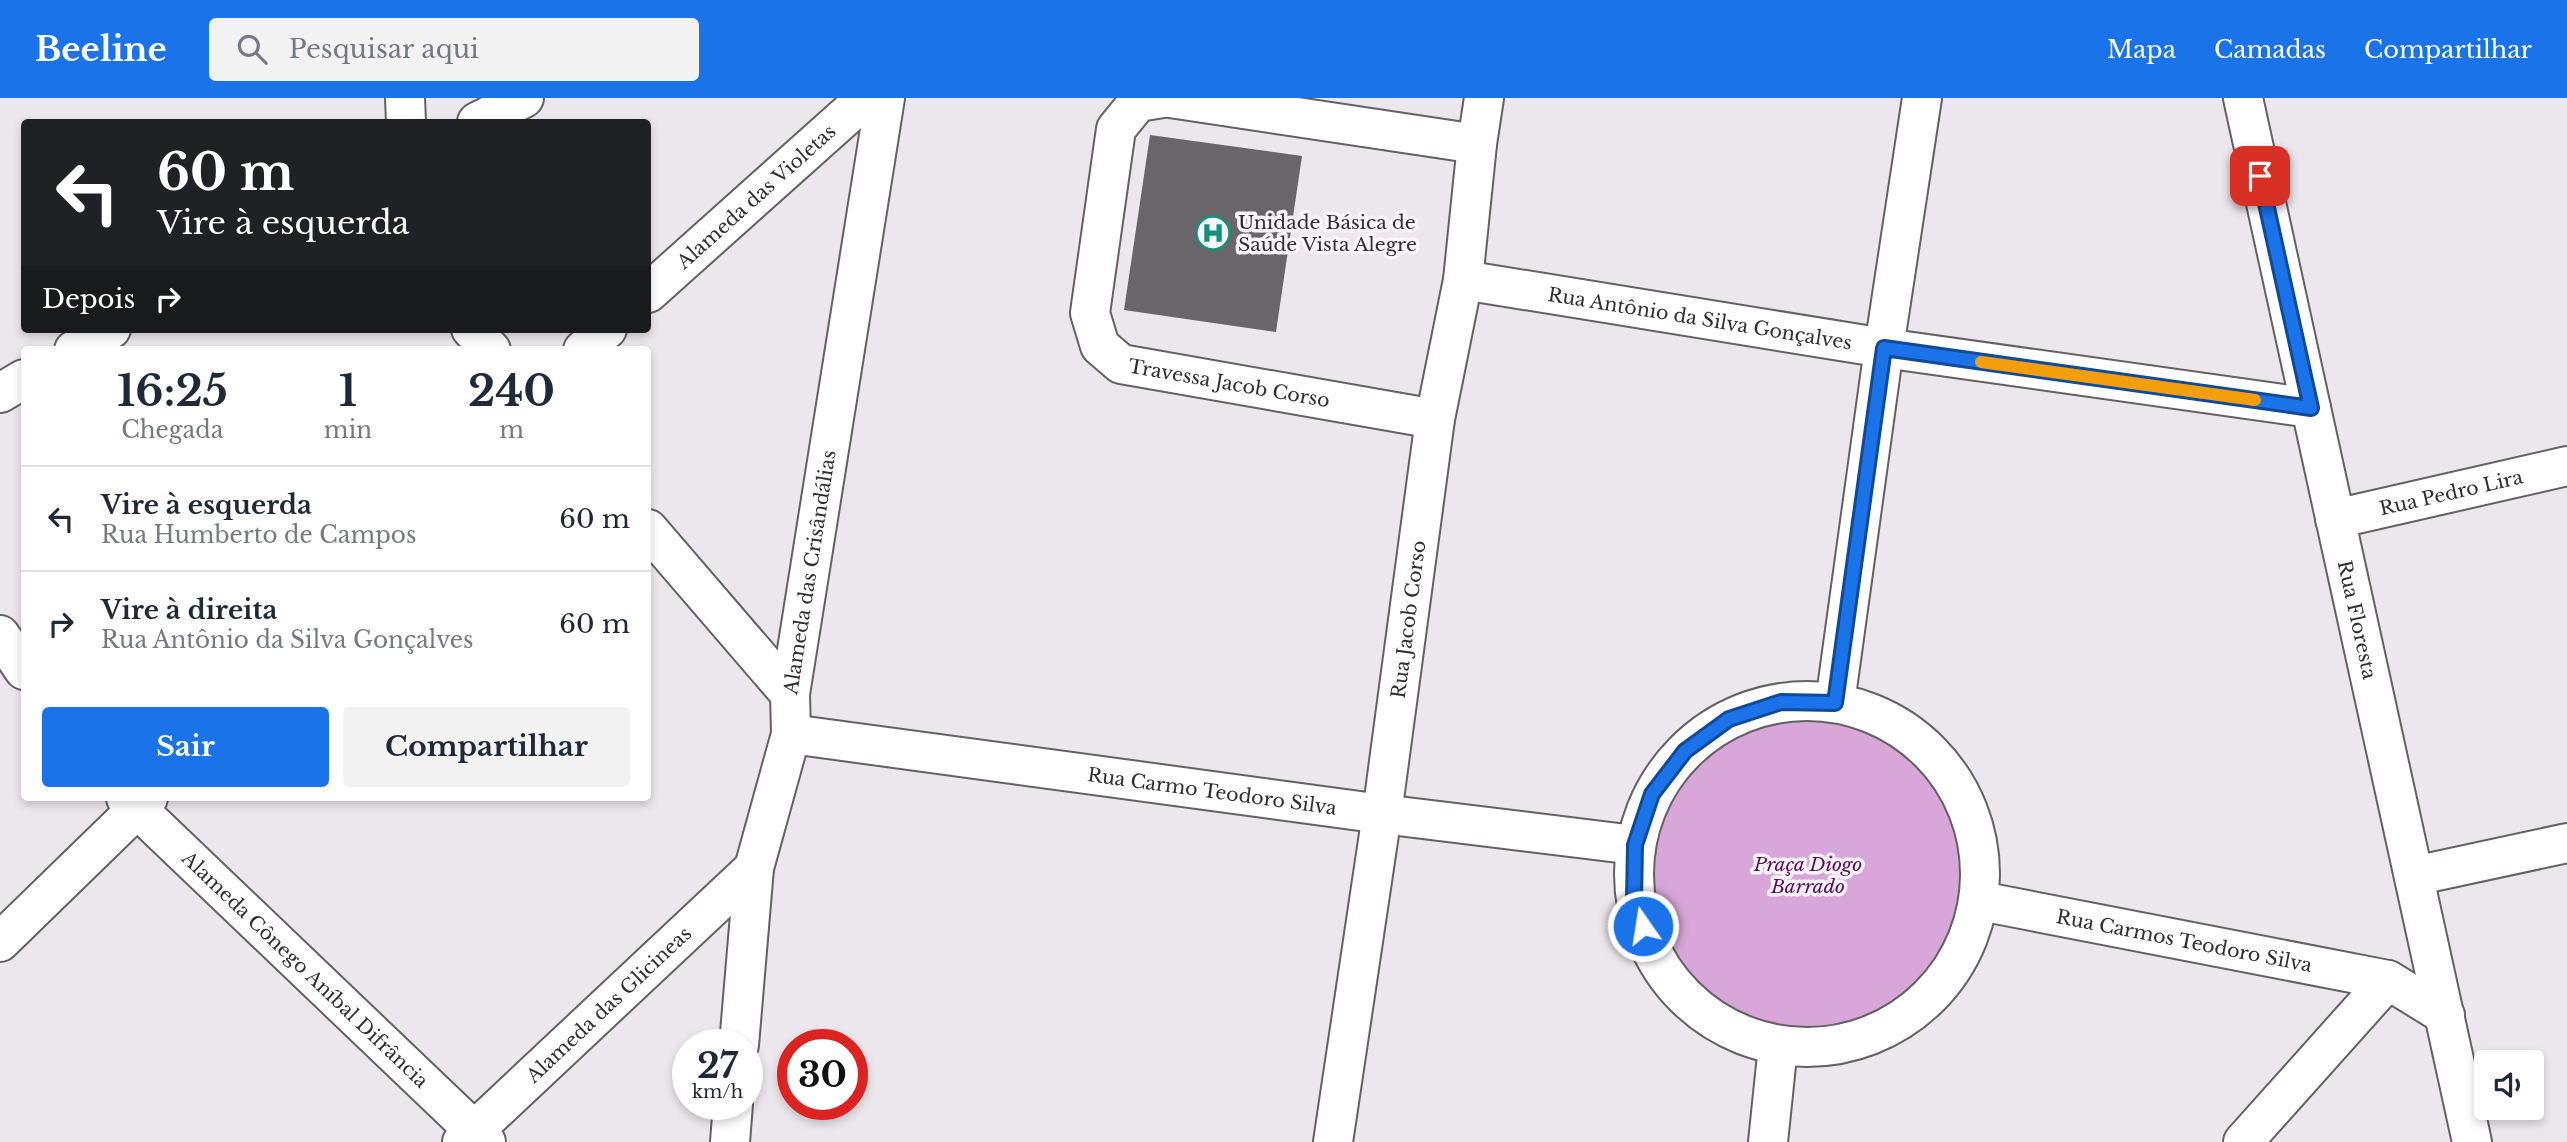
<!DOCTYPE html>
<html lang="pt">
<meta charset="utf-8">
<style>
body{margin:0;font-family:"Libre Baskerville",serif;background:#f2f2f3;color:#1f2937;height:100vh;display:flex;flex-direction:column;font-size:26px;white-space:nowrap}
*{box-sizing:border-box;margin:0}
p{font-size:23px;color:#747a83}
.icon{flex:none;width:38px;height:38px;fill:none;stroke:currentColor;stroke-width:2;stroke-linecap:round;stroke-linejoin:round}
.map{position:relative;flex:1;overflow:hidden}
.panel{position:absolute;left:21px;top:248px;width:630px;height:455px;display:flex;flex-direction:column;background:#fff;border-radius:7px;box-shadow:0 4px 10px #0003}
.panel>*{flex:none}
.guide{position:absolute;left:21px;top:21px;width:630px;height:214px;border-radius:7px;box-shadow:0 4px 10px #0003;background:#202124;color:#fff;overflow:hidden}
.controls{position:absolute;left:2474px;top:952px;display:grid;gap:14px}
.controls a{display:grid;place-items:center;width:70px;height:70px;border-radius:7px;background:#fff;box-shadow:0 4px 10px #0003;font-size:35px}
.speed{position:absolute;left:672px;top:931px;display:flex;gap:14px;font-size:35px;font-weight:700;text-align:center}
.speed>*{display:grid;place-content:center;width:91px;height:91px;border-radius:50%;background:#fff;box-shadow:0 4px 10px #0003;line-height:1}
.speed small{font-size:18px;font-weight:400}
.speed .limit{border:10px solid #d22;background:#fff;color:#111}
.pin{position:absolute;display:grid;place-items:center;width:60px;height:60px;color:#fff;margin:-30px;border-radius:14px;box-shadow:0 4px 10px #0006}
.me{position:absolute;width:77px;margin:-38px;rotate:347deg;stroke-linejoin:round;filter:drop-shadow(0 0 5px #0008)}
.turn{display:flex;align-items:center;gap:24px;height:147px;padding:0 21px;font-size:32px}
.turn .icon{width:91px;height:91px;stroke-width:2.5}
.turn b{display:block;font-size:49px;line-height:60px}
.then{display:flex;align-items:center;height:66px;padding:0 21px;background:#0003;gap:14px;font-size:26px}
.eta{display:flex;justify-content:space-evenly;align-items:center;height:119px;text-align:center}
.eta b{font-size:42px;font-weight:700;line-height:49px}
.primary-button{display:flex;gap:14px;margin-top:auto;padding:14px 21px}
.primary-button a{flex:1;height:80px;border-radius:7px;background:#1a73e8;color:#fff;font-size:28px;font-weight:700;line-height:80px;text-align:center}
.primary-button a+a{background:#f2f2f3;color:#1f2937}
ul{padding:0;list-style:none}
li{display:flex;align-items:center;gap:21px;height:105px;padding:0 21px;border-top:2px solid #e0e1e3}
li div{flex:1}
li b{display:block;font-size:26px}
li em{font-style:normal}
header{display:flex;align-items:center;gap:42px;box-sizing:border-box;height:98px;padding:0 35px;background:#1a73e8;color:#fff}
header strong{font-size:33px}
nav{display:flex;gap:38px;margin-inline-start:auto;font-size:24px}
.search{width:490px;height:63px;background:#f2f2f3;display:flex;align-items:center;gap:18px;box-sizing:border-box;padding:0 24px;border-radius:7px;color:#747a83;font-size:26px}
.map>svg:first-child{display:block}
</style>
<header>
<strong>Beeline</strong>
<div class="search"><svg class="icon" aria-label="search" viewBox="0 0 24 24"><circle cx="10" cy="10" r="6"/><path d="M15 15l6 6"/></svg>Pesquisar aqui</div>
<nav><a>Mapa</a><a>Camadas</a><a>Compartilhar</a></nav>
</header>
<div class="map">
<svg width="2567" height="1044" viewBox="0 0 2567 1044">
<rect width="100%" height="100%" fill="#ece7ec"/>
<circle fill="#d8a6d9" cx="1807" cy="777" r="165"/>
<polygon fill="#6a656a" points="1150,37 1302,58 1276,234 1124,212"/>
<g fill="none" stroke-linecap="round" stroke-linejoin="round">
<g stroke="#646064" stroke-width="42">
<g id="street">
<polyline points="405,0 406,24"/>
<path id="s1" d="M1163,0L1138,4L1116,31L1090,215L1100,248L1121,266L1435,321"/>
<polyline points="1170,0 1477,46"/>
<path id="s2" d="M2243,0L2472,1044"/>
<polyline points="477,24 524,0"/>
<path id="s3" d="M1463,182L1884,250L2311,310"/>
<path id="s4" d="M648,195L866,0"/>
<polyline points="471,231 491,252"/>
<polyline points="74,252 111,231"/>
<polyline points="583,252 607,231"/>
<polyline points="0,295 24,281"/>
<path id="s5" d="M2335,421L2567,368"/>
<polyline points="648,431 790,596"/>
<polyline points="0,537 24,572"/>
<circle cx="1807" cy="776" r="173"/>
<polyline points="1835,605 1884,250 1922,0"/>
<path id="s6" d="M791,636L1382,716L1635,747"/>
<path id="s7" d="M126,700L486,1044"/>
<polyline points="2414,778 2567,745"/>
<path id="s8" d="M1980,803L2388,882"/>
<polyline points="0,844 148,700"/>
<path id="s9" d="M739,947L754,770L791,636L790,596L885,0"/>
<path id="s10" d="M462,1044L754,770"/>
<polyline points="730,1044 733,1006"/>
<path id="s11" d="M1333,1044L1382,716L1435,321L1463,182L1477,46L1484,0"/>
<polyline points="1768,1044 1778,948"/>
<polyline points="2243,1044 2388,882 2445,917"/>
</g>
</g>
<use href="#street" stroke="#fff" stroke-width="38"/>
</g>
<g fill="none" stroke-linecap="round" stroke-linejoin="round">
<g stroke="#114b97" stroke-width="18">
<polyline id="route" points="1643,828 1634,802 1635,747 1652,696 1685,653 1729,621 1781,604 1835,605 1884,250 2311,310 2260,78"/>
</g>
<use href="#route" stroke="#1a73e8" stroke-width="12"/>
<polyline stroke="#f59e0b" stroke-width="12" points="1981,264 2255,302"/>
</g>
<defs>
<g id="hospital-ring" transform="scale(1.75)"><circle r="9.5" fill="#faf4fa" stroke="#10927b" stroke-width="1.5"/><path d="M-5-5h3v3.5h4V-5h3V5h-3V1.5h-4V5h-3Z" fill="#10927b"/></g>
</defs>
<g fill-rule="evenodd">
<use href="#hospital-ring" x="1213" y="135"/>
</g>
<g text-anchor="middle" stroke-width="7" stroke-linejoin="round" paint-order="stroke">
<g font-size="19" fill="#312f31" stroke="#faf4fa">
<text dy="7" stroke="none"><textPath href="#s4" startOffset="145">Alameda das Violetas</textPath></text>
<text dy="7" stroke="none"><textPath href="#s3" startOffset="240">Rua Antônio da Silva Gonçalves</textPath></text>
<text dy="7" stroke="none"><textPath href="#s1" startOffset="418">Travessa Jacob Corso</textPath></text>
<text dy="7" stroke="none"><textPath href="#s5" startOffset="119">Rua Pedro Lira</textPath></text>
<text dy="7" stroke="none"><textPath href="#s9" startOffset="480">Alameda das Crisândálias</textPath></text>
<text dy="7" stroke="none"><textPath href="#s11" startOffset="528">Rua Jacob Corso</textPath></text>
<text dy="7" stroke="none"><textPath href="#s2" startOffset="534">Rua Floresta</textPath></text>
<text dy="7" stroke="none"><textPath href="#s6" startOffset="425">Rua Carmo Teodoro Silva</textPath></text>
<text dy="7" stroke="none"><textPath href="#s8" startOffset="208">Rua Carmos Teodoro Silva</textPath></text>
<text dy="7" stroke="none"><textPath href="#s7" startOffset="248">Alameda Cônego Aníbal Difrância</textPath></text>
<text dy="7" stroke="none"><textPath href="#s10" startOffset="201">Alameda das Glicineas</textPath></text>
</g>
<g font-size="19" fill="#312f31" stroke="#faf4fa" text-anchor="start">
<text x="1238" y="131">Unidade Básica de<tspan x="1238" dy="22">Saúde Vista Alegre</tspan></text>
</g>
<g font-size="19" font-style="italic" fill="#5b0960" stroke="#faf4fa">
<text x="1808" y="773">Praça Diogo<tspan x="1808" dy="22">Barrado</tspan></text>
</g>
</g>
</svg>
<div class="controls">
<a><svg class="icon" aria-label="sound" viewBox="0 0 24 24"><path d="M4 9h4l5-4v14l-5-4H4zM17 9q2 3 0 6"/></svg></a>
</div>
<div class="speed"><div>27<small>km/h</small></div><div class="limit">30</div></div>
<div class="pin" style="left:2260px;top:78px;background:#d93025"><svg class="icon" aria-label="arrive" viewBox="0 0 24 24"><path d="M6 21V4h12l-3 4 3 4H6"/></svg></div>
<svg class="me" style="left:1643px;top:828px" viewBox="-20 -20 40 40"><circle r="17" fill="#1a73e8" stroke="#fff" stroke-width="3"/><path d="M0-11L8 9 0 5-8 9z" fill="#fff"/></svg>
<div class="guide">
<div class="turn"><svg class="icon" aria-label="left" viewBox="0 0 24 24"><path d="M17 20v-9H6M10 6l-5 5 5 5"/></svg><div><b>60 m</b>Vire à esquerda</div></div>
<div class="then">Depois<svg class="icon" aria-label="right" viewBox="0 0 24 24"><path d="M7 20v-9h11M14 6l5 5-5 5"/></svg></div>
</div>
<section class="panel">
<div class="eta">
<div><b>16:25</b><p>Chegada</p></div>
<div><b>1</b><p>min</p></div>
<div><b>240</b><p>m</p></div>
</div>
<ul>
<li><svg class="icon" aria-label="left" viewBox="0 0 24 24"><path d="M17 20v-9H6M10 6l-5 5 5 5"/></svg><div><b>Vire à esquerda</b><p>Rua Humberto de Campos</p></div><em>60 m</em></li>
<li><svg class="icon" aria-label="right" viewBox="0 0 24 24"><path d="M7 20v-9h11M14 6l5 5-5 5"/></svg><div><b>Vire à direita</b><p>Rua Antônio da Silva Gonçalves</p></div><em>60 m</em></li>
</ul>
<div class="primary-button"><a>Sair</a><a>Compartilhar</a></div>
</section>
</div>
